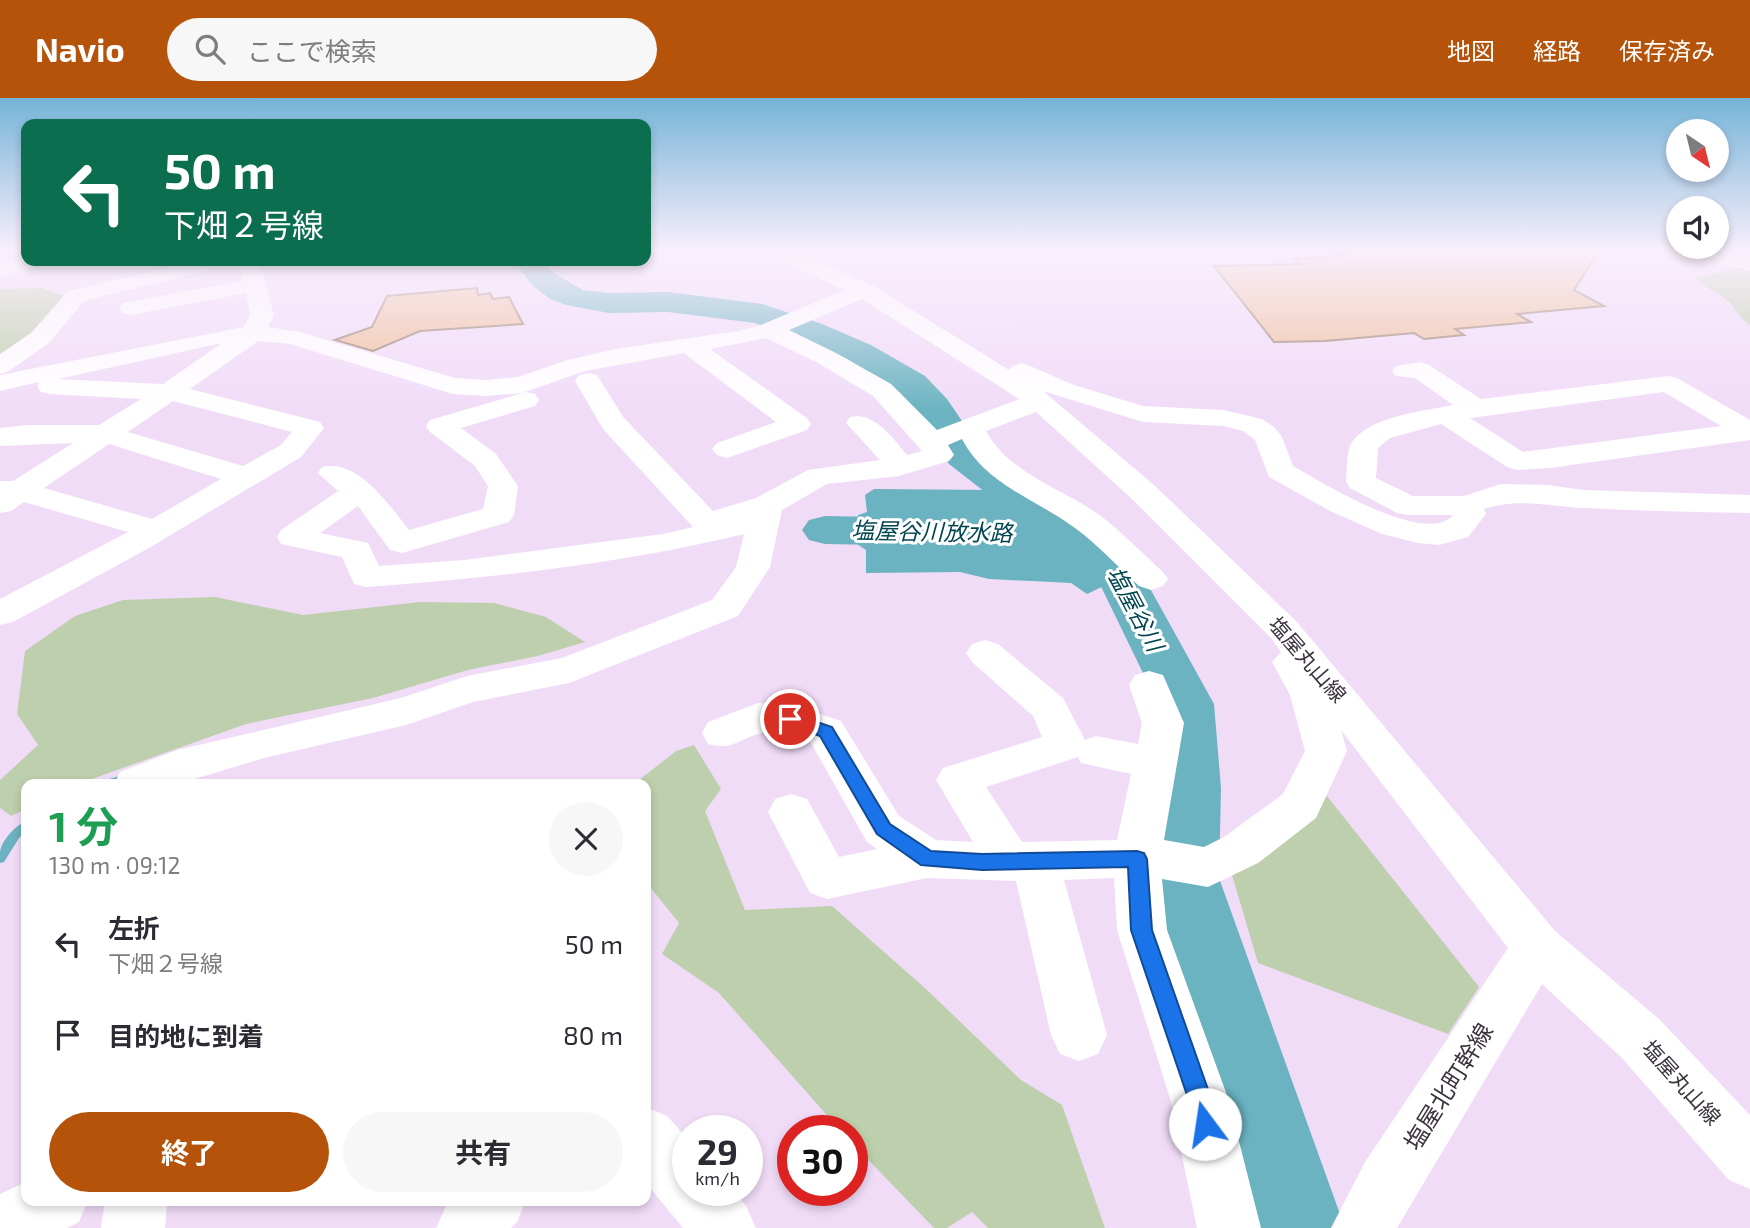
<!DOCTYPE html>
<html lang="ja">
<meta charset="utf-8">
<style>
body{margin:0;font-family:"Exo 2","Noto Sans JP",sans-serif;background:#f7f7f7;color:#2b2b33;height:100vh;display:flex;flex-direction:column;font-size:26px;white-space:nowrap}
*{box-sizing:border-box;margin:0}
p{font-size:23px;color:#7c7c81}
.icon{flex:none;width:38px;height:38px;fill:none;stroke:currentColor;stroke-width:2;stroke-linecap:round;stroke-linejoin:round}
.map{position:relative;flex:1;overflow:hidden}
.panel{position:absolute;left:21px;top:681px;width:630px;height:427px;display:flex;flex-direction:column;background:#fff;border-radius:14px;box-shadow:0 4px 10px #0003}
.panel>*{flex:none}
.guide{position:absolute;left:21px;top:21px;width:630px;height:147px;border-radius:14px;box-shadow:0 4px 10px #0003;background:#0b6e4f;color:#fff;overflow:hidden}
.needle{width:46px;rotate:145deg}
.controls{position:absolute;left:1666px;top:21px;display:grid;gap:14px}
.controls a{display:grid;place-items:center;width:63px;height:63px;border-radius:50%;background:#fff;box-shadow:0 4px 10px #0003;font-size:35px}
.speed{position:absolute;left:672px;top:1017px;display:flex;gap:14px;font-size:35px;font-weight:700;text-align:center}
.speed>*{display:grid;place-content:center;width:91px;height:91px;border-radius:50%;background:#fff;box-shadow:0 4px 10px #0003;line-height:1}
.speed small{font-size:18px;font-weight:400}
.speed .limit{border:10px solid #d22;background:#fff;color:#111}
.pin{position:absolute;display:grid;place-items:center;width:60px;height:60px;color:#fff;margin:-30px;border:4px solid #fff;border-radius:50%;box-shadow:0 2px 7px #0007}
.me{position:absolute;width:77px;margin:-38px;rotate:346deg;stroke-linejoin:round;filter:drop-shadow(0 0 5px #0008)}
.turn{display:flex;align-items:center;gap:24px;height:147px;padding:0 28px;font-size:32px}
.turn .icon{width:91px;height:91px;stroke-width:2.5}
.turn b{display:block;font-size:49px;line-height:60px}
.round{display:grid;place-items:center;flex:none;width:74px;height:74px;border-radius:37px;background:#f7f7f7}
.head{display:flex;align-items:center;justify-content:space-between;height:119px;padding:0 28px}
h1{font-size:42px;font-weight:700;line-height:52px;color:#1e9e55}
.primary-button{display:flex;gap:14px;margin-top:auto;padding:14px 28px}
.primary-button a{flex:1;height:80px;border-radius:42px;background:#b45309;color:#fff;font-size:28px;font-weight:700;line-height:80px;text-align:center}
.primary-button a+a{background:#f7f7f7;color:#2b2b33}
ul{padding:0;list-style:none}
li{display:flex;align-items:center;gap:21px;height:91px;padding:0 28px}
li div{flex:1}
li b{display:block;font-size:26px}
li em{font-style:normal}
header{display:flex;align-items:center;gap:42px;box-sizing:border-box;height:98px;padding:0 35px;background:#b45309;color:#fff}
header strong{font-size:33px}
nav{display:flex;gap:38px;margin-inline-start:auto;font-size:24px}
.search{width:490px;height:63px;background:#f7f7f7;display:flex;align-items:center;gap:18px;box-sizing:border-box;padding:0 24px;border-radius:38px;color:#7c7c81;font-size:26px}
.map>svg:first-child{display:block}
</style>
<header>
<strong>Navio</strong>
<div class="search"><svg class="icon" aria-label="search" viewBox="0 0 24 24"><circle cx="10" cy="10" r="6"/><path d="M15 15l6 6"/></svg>ここで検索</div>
<nav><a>地図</a><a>経路</a><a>保存済み</a></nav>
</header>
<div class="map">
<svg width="1750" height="1130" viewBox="0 0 1750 1130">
<rect width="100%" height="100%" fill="#f1dcf8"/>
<g fill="#becfad">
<path d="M1741,169L1750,172V227C1738,220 1734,206 1723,199C1713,192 1704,189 1695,180Z"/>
<polygon points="42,190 67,199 57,215 0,264 0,191"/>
<polygon points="215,499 303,517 420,504 494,505 546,519 585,544 538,558 468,572 373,600 246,626 78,686 26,686 26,711 11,718 0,710 0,682 38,647 17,616 25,553 75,518 123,502"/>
<polygon points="694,647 721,691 705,713 745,812 832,808 926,891 1021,982 1062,1007 1105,1130 988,1130 972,1114 947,1130 934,1130 852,1045 852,1032 840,1032 719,895 662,856 679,825 646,784 646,686 634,686 676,653"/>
<polygon points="1327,698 1479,889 1448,936 1258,865 1232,777 1305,724"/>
</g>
<polygon fill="#6bb3c1" points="874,391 993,392 1078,446 1110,485 1087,496 1071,485 989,481 960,474 866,475 866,452 857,446 858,417 867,414 865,397"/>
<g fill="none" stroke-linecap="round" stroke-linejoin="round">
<g fill="#6bb3c1" fill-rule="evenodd">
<polygon points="126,676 130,677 131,680 130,683 119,686 102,686 103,683"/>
<path d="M26,723V733L19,740L4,764L0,765C0,761 0,757 0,754C2,742 15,728 26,723Z"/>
</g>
<g fill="#6bb3c1" fill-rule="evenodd">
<polygon points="520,163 548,163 549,169 554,175 583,192 609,195 668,194 762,206 822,226 871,247 925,278 947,301 979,348 1015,376 1099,427 1131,456 1214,606 1221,690 1219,780 1345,1130 1255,1130 1151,780 1159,690 1158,606 1093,472 1067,447 985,394 949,366 917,315 899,294 847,261 755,225 668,214 609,215 566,207 550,201 532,187 519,170"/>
<polygon points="825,418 933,420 949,424 956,434 949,444 933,448 825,446 809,442 802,432 809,422"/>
</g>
</g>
<g fill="#f0bf9a" stroke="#9a806c" stroke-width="2">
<polygon points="1340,154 1598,154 1574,192 1604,208 1517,216 1531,224 1455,231 1464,237 1424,241 1414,235 1325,243 1274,244 1214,168 1301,166 1294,161 1346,157"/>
<polygon points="477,190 478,197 490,195 493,201 509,199 523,226 420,233 373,253 335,242 372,229 387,198"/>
</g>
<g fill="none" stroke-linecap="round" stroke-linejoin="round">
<g fill="#fff" fill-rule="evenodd">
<path d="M775,154H797L872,187L1009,272L1012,268L1021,265L1030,268L1074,287L1143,308L1223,312L1262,321L1274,329L1282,339L1293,368C1323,385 1426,449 1453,417H1408L1397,415L1350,390L1346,384C1347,373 1346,355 1351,346C1367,318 1425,313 1453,307L1415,280L1396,278L1392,273L1396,268L1420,264L1429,267L1481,301L1668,278L1677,280L1750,322V342L1550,370L1517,372L1507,369L1441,326L1390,340L1378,350L1376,380L1413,398H1464L1501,386L1548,387L1583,392L1750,397V415C1696,414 1641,413 1586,410C1550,409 1520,399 1484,411L1486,416L1468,439L1439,447L1418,445L1382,436L1330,413L1269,379L1255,342L1243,333L1223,328L1143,324L1043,293L1154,387L1297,524L1555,833L1659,921L1750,1017V1091L1729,1082L1621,959L1542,886L1397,1130H1331L1365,1064L1508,850L1341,632L1347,653L1316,720L1258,765L1208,789L1162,781L1167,832L1228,1000L1261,1130H1197L1170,1000L1117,832L1114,780L1064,782L1107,937L1098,956L1079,963L1060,956L1051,937L1016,783L927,780L827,801L810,795L768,714L775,701L791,696L807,701L839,759L877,751L867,744L811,645C796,639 778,631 762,635C739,640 734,653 708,646L702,635L708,624L758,605L790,606L841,623L899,718L936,742L973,744L936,682L943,670L1042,639L1033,618L972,564L966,555L972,546L985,542L998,546L1063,600L1085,642L1096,638L1138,646L1142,625L1129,587L1135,577L1149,573L1163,577L1184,625L1164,742L1204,749L1224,739L1283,696L1305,653L1290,597L1272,564L1281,554L1271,540L1132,401L1036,314L986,333C1010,376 1059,389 1098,416C1121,433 1142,455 1163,474L1168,481L1163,488L1151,492L1139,488C1118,469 1098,447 1075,430C1036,401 986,387 962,341L948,347L954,357L949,363L899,378L827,386L782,412L770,469L738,518L569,585L473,604L406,627L264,660L178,686H114L120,674L177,652L401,600L467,578L562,560L712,502L736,469L744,436C620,466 493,480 366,489L354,486L342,459L281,446L277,439L281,432L338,393L318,375L322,369C358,360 390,408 409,432L483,411L488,388L475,368L430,334L426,328L430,322L526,294L535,296L539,302L535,308L461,330L496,356L518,388L514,417L509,424L402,455L390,452L358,408L320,435L368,445L379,468L464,462L663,436L693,429L603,331L575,283L579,277L588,275L597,277L624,320L713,413L756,400L808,372L880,362L846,325L850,319C874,313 893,340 907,357L922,353L873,298L818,265L766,240L710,251L807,320L811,326L807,332L727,360L717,357L712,351L717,345L776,324L684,255L585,273L522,295L486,298L453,296L290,246L258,243L190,291L320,324L324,330L301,359L149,450L13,524L0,527V501L128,434L24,404L11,413L0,415V383H13L73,345L0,348V330L28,327H99L141,301L50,296L41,294L37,288L39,284L0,293V277L244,229L250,217L246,195L130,217L122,215L119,210L122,205L243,183L239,163H259L274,217L268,229L300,234L455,280L486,282L518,279L568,262L615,251L738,233L761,227L845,192L788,166ZM862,201L1019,301L937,332L891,286L836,255L789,232ZM222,245L163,286L58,281ZM1664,294L1721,328L1523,354L1470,320ZM173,303L292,334L281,347L243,368L128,334ZM109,346L221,381L152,421L44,390ZM1078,659L1081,665L1131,676L1117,742L1022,744L986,689Z"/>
<polygon points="1698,154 1728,154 1750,160 1750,173 1701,158"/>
<polygon points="26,159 26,163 44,163 41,167 0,179 0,166"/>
<polygon points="197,163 232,163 229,167 84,203 49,245 9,273 0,276 0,256 31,235 68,193"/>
<polygon points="646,1009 667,1018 688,1041 688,1092 733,1092 746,1108 756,1130 683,1130 646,1085"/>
<polygon points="26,1084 26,1102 88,1102 79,1124 67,1130 0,1130 0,1096"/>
<polygon points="105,1102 167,1102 165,1130 101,1130"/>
<polygon points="451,1102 526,1102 517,1124 511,1130 436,1130 446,1108"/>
</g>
</g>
<linearGradient id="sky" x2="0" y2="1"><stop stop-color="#76b4d8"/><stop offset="0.49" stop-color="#f9effc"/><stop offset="1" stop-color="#f9effc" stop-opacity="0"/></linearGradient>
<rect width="1750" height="312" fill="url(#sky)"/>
<polygon fill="#1a73e8" stroke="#114b97" stroke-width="2" points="790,615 832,629 890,726 931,753 982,756 1137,753 1144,755 1147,761 1152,832 1211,1000 1218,1026 1214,1034 1205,1038 1197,1034 1188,1000 1131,832 1128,769 982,772 921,767 877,736 820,638 784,625 782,621"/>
<g text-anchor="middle" stroke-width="6" stroke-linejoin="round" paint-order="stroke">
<g font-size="21" fill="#3b333e" stroke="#fff">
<text transform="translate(1307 562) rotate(49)" y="7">塩屋丸山線</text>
<text transform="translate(1681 985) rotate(48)" y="7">塩屋丸山線</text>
</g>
<g font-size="23" font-style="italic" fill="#004650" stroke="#fff">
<text transform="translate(932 434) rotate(1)" y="8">塩屋谷川放水路</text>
<text transform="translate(1135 511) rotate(62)" y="8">塩屋谷川</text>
</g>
<g font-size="24" fill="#3b333e" stroke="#fff">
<text transform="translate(1449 989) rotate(-58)" y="8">塩屋北町幹線</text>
</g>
</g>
</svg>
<div class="controls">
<a><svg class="needle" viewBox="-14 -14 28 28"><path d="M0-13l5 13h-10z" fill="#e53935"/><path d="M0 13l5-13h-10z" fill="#7c7c81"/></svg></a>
<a><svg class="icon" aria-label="sound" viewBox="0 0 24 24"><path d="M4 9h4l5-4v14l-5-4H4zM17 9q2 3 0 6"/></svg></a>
</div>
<div class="speed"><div>29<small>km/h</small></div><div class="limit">30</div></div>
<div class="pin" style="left:790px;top:621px;background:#d93025"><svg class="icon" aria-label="arrive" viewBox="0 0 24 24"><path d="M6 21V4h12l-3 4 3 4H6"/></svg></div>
<svg class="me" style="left:1205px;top:1026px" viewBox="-20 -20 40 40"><circle r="19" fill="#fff"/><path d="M0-13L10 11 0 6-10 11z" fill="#1a73e8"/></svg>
<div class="guide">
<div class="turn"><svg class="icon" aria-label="left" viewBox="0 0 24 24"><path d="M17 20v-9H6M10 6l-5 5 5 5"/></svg><div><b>50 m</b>下畑２号線</div></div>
</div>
<section class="panel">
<div class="head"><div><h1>1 分</h1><p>130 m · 09:12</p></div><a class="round"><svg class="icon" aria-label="close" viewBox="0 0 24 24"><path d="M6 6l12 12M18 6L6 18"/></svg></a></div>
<ul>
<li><svg class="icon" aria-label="left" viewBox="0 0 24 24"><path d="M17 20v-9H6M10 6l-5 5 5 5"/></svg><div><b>左折</b><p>下畑２号線</p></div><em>50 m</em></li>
<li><svg class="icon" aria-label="arrive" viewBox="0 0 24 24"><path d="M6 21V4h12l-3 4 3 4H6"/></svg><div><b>目的地に到着</b></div><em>80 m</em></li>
</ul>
<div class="primary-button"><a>終了</a><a>共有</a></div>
</section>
</div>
